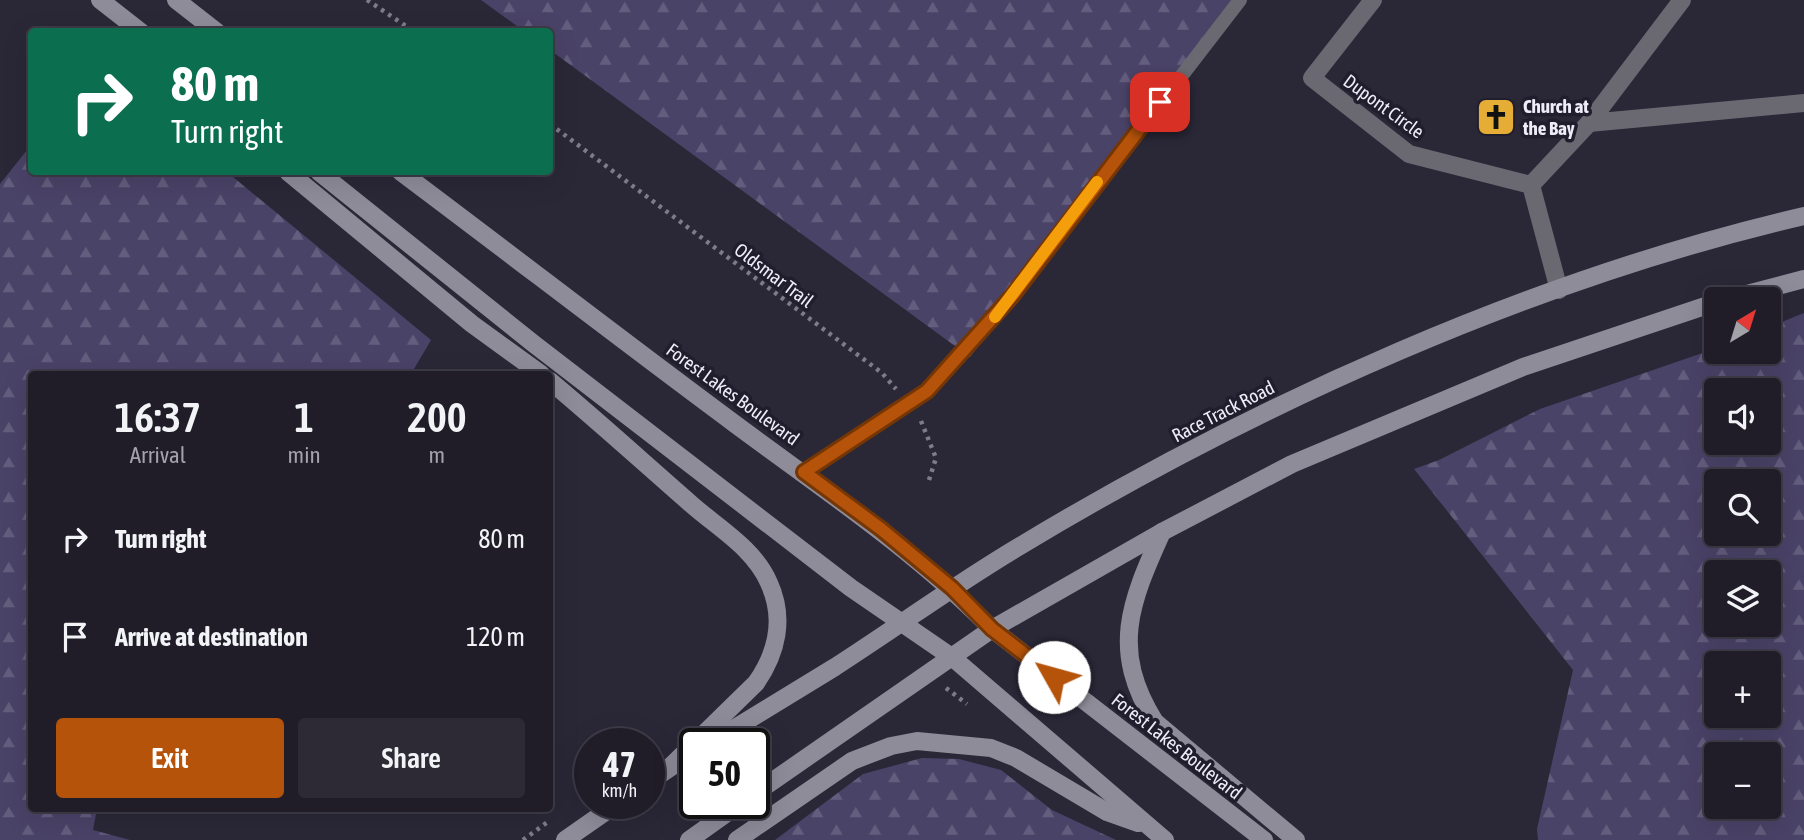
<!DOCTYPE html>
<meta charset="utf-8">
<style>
body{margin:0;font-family:"Asap Condensed",sans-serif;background:#2d2a35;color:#f1f3f6;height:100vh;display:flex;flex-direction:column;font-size:26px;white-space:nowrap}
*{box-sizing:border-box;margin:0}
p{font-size:23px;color:#a2a2a8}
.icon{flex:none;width:38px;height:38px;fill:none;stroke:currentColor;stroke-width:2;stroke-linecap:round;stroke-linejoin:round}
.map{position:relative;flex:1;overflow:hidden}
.panel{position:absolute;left:28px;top:371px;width:525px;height:441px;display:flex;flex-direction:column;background:#201d29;border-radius:7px;box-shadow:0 7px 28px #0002,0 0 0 2px #3d3b46}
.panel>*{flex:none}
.banner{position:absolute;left:28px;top:28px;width:525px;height:147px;border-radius:7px;box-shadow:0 7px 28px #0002,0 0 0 2px #3d3b46;background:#0b6e4f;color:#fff;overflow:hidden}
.needle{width:46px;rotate:38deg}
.controls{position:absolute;left:1704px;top:287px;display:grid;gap:14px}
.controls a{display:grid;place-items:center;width:77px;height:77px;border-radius:7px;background:#201d29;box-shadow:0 7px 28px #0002,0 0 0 2px #3d3b46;font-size:35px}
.speed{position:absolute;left:574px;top:728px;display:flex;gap:14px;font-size:35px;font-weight:700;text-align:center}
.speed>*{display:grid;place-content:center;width:91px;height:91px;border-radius:50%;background:#201d29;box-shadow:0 7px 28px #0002,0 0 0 2px #3d3b46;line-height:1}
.speed small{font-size:18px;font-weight:400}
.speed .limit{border:4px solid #111;border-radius:10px;background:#fff;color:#111}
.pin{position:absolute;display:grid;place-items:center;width:60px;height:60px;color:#fff;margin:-30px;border-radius:14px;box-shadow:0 4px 10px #0006}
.me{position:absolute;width:77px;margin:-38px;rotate:308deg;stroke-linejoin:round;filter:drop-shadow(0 0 5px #0008)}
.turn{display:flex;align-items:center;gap:24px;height:147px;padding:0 28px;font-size:32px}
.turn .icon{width:91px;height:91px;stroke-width:2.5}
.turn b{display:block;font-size:49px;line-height:60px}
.eta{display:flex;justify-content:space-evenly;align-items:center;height:119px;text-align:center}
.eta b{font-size:42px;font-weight:600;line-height:49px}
.button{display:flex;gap:14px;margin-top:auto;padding:14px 28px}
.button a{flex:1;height:80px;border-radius:7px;background:#b45309;color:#fff;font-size:28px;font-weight:600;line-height:80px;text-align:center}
.button a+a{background:#2d2a35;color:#f1f3f6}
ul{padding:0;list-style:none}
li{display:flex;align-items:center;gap:21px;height:98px;padding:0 28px}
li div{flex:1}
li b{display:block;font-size:26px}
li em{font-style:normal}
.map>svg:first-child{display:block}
</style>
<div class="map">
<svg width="1804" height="840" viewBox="0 0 1804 840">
<defs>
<pattern id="forest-firs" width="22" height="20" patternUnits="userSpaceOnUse" patternTransform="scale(1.75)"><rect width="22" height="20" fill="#4a4368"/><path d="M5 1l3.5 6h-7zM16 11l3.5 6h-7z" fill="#645e7e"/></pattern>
</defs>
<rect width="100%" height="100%" fill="#2a2737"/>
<g fill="url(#forest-firs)" fill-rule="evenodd">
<polygon points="481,0 1241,0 970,357 550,50 550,32 524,31"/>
<polygon points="31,145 32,172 227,172 431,340 411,374 32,374 32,808 97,809 93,830 130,840 0,840 0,184"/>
<path d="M1804,313V840H1538L1537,829L1573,670L1414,469L1439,460L1540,409L1717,348V352H1769V327ZM1717,390H1769V443H1717ZM1717,481H1769V534H1717ZM1717,572H1769V625H1717ZM1717,663H1769V716H1717ZM1717,754H1769V807H1717Z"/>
<polygon points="922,758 959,759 1001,770 1052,810 1116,840 775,840 863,774"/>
</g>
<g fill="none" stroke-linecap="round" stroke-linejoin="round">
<g stroke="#7e7c89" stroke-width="4.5" stroke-dasharray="3.5 5" stroke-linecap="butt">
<polyline points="367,0 415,32"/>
<polyline points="550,124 882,373 896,389"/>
<polyline points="921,421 936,458 929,480"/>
<polyline points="946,688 967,704"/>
<polyline points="523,840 549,821"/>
</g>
<polyline stroke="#6a6971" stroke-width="14" points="804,472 927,391 967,348 1012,296 1240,0"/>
<g stroke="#6a6971" stroke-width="18">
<polyline points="1373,0 1312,78 1409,154 1531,185 1559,290"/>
<polyline points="1589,123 1804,103"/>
<polyline points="1531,185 1589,123 1682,0"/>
</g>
<g stroke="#8e8c99" stroke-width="18">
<polyline points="100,0 141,32"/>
<polyline points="176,0 217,32"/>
<polyline points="288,172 472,324 541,374"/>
<polyline points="319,172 534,344 851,588 953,658 1165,840"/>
<path d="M401,172C513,256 623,341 735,424C824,490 914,550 992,629L1264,840"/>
<polyline points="1728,299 1804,279"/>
<path d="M550,381C598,421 644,463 691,504C718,528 754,548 769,583C785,618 777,653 756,683L669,768"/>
<path d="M1162,532C1130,603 1110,650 1155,722L1296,840"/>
<path d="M709,744C751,718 793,693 835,667C897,627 956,584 1020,546C1255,404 1536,278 1804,216"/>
<polyline points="649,782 677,763"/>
<polyline points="754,794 992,629 1162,532 1292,464 1523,367 1717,302"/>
<polyline points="565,840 618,803"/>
<polyline points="689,840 741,803"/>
<polyline points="737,840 852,761 891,746 917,741 991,748 1016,758 1107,812 1138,823"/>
</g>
</g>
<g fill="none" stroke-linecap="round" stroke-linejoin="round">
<g stroke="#753606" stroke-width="18">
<polyline id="route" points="1054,677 992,629 952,588 881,529 804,472 927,391 1012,296 1160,102"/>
</g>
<use href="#route" stroke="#b45309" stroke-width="12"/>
<polyline stroke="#f59e0b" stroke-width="12" points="995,317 1097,182"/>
</g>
<defs>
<g id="church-square" transform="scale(2.0125)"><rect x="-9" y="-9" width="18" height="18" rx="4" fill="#e5ad35" stroke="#201e2d"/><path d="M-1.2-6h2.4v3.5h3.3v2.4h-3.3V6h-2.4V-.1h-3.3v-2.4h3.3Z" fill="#111"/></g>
</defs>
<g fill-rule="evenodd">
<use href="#church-square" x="1496" y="117"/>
</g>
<g text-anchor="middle" stroke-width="7" stroke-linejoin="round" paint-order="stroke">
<g font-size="19" fill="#eeedf7" stroke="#201e2d">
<text transform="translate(1384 106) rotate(36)" y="7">Dupont Circle</text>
<text transform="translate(774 275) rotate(37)" y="7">Oldsmar Trail</text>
<text transform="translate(733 394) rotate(36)" y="7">Forest Lakes Boulevard</text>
<text transform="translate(1223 411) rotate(-27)" y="7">Race Track Road</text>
<text transform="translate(1177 746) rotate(38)" y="7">Forest Lakes Boulevard</text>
</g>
<g font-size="19" font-weight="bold" fill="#eeedf7" stroke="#201e2d" text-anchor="start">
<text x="1523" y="113">Church at<tspan x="1523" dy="22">the Bay</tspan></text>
</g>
</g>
</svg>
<div class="controls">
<a><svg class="needle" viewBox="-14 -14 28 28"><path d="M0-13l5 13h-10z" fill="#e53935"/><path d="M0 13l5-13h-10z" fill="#a2a2a8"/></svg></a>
<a><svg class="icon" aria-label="sound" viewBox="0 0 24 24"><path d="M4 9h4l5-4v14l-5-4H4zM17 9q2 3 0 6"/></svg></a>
<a><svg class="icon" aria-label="search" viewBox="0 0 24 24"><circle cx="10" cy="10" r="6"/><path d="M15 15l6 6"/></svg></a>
<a><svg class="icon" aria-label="layers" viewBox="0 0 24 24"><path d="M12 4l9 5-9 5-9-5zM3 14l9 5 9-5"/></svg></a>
<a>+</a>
<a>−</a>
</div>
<div class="speed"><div>47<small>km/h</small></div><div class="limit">50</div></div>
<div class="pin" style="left:1160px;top:102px;background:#d93025"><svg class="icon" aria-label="arrive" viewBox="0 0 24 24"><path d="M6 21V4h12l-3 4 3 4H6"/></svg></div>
<svg class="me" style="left:1054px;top:677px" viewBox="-20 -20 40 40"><circle r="19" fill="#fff"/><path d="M0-13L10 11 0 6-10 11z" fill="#b45309"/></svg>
<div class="banner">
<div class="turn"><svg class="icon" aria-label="right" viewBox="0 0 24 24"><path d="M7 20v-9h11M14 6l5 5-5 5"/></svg><div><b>80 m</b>Turn right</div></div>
</div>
<section class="panel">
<div class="eta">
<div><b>16:37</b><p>Arrival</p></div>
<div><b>1</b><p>min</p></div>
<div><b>200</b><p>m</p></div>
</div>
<ul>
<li><svg class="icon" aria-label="right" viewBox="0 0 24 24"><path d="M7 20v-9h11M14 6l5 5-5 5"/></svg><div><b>Turn right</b></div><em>80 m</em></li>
<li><svg class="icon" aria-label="arrive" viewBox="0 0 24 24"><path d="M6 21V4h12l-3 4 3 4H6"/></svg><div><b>Arrive at destination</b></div><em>120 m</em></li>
</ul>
<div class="button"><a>Exit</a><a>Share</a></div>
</section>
</div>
